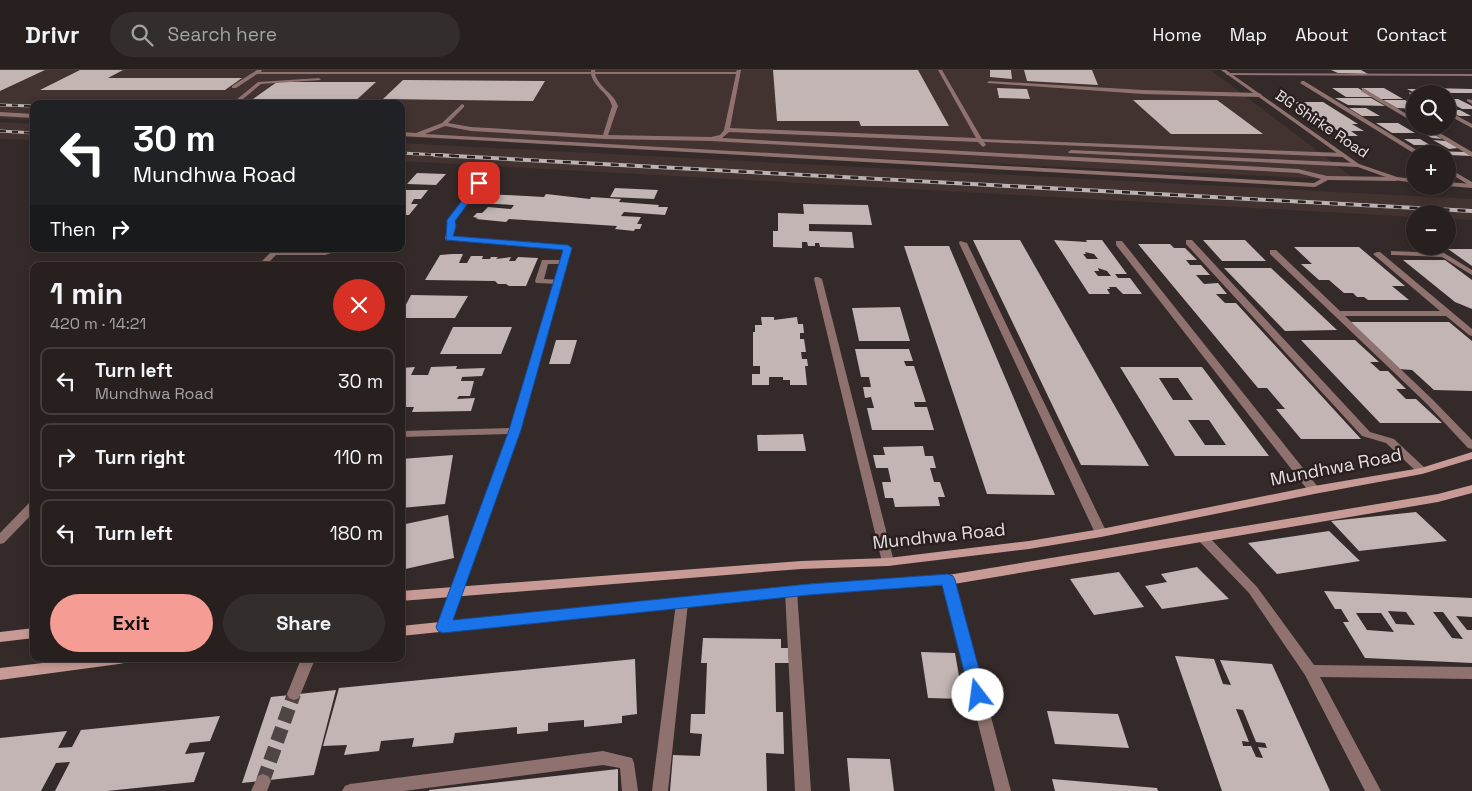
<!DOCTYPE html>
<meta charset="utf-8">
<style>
body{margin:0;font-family:"Space Grotesk",sans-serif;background:#332d2c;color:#f1f3f6;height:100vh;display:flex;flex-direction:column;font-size:19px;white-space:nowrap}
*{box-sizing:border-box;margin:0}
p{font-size:16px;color:#a4a3a4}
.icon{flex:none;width:28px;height:28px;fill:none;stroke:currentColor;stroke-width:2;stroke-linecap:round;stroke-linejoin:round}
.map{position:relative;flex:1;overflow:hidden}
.sheet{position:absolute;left:30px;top:192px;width:375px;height:400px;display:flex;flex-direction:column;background:#27201f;border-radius:10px;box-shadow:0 2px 8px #0003,0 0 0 1px #433e3d}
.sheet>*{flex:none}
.guide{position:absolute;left:30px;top:30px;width:375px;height:152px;border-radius:10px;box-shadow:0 2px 8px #0003,0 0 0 1px #433e3d;background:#202124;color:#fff;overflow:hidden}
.tools{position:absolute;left:1406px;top:15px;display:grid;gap:10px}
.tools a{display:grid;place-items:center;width:50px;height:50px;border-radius:50%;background:#27201f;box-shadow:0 2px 8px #0003,0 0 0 1px #433e3d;font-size:25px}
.pin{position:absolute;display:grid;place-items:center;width:42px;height:42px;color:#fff;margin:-21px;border-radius:10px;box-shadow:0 2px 8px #0006}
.me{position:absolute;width:55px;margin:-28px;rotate:345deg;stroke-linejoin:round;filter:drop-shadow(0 0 4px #0008)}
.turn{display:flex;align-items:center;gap:18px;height:105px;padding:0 20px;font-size:22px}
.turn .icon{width:65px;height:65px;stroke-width:2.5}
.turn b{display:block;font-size:35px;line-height:42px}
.then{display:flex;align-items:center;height:48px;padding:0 20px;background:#0003;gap:10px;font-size:19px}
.round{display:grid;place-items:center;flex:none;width:52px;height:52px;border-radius:26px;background:#332d2c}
.headline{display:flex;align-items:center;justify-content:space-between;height:85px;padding:0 20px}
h1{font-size:30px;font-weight:700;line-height:38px}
.primary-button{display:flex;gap:10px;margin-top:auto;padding:10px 20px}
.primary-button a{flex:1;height:58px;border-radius:30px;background:#f59c94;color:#111;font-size:20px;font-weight:700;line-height:58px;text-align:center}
.primary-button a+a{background:#332d2c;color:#f1f3f6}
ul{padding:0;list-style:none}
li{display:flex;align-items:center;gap:15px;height:68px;margin:0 10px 8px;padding:0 10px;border:2px solid #433e3d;border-radius:10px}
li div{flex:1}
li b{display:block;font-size:19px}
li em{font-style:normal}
header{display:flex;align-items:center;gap:30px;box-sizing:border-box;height:70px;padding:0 25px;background:#27201f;border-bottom:1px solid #433e3d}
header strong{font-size:24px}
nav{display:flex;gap:28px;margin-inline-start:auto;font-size:18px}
.search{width:350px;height:45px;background:#332d2c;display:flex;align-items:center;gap:12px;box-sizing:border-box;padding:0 18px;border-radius:28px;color:#a4a3a4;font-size:19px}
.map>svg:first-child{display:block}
</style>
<header>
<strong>Drivr</strong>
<div class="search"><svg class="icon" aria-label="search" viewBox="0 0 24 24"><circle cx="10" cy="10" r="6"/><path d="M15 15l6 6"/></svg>Search here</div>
<nav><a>Home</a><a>Map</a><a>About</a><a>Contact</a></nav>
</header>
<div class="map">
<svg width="1472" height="721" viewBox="0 0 1472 721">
<rect width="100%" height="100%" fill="#342a29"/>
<g fill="#423230">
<polygon points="0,0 1211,0 1356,110 401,67 401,34 34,34 34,50 0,48"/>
<polygon points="0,52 34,54 34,70 0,69"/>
<polygon points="401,73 1472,129 1472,150 1448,149 1448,144 1415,144 1415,147 401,91"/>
</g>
<g fill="#c3b5b4" fill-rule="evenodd">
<polygon points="0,0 45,0 0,21"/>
<polygon points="80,0 123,0 108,8 242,8 225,20 40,20"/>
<polygon points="773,0 918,0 949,56 861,56 859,51 777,51"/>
<polygon points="990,0 1011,0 1012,9 990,7"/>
<polygon points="1024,0 1092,0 1098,15 1027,11"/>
<polygon points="1331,0 1361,0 1368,4 1338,3"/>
<polygon points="403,10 545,11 533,31 383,29"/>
<polygon points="277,12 376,12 352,34 246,34"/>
<polygon points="997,18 1027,19 1030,29 999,28"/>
<polygon points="1332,18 1358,18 1373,27 1346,27"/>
<polygon points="1361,18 1384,18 1403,29 1379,29"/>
<polygon points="1430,18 1472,19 1472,23 1439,23"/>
<polygon points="1407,19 1422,19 1431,24 1417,24"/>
<polygon points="1335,28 1371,28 1385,36 1348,35"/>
<polygon points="1448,29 1458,29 1472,36 1472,39 1462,39 1448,31"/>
<polygon points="1133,30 1217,30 1263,64 1171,64"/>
<polygon points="1383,30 1405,30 1415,36 1415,39 1397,38"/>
<polygon points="1294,32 1323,32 1358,54 1352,54 1364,61 1351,61 1358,66 1346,66"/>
<polygon points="1349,38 1366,38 1380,46 1362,46"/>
<polygon points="1448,40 1460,40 1471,46 1459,46"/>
<polygon points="1376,53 1398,53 1415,63 1392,63"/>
<polygon points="1415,58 1425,59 1442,69 1432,68"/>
<polygon points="1404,69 1420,69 1430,75 1414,75"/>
<polygon points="1433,70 1446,71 1458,78 1449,79"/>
<polygon points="1434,81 1465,82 1472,86 1448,85"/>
<polygon points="417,103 446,104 436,115 407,114"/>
<polygon points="615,118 658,120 654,129 610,127"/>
<polygon points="401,120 428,120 421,129 414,129 411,134 418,134 409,145 403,145 401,147"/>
<polygon points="488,124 544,127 546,124 590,129 591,127 621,129 619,132 659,135 658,137 668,137 665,145 624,142 621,146 641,147 637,154 642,154 640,159 635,159 634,161 615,159 617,156 509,149 506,152 476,149 478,148 473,147 477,143 482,143 488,137 511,139 514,135 480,133"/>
<polygon points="803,134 868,135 872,155 809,154 809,161 852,162 854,178 820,177 819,173 815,173 815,176 808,176 807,172 802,172 802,178 773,177 773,161 778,161 778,143 804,144"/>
<polygon points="973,170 1020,170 1149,396 1081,395"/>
<path d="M1054,170L1087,172L1086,170H1102L1127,204H1115L1118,208H1130L1142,224H1123L1116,217H1109L1110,219H1107L1110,224H1089ZM1085,182L1094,184L1098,189H1087L1083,184H1086ZM1098,198L1107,201L1111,206H1098L1094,201H1099Z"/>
<polygon points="1203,170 1245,170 1266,191 1222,191"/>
<polygon points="1138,174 1170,174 1174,178 1185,178 1197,190 1186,190 1190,195 1201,195 1210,205 1196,205 1204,214 1218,213 1227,224 1216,224 1225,233 1236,233 1361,369 1301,369 1276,339 1285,339 1267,318 1258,318"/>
<polygon points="904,176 949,176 1055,425 987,424"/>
<polygon points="1294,177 1359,177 1405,216 1392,216 1409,230 1368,230 1364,227 1357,227 1353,223 1344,223 1329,210 1319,210 1301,194 1312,194"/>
<polygon points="352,179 384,179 381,183 349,183"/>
<polygon points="1448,179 1472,179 1472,196"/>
<polygon points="452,184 463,184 459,193 467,193 471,186 483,186 482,189 490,189 491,187 498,187 496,189 511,187 509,191 515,191 518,187 538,188 526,216 509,216 506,214 498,214 495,211 425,210 440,185"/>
<polygon points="1403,190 1445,190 1472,210 1472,239 1455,232"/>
<polygon points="1224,198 1271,198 1337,260 1285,261"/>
<polygon points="411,225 468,226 455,248 401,248 401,244"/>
<polygon points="900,237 910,271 859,271 852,238"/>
<polygon points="761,247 774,247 774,250 797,247 798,254 803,254 804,263 800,263 800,269 804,269 806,282 801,282 802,289 807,289 808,296 805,296 807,315 790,315 790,310 783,310 783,307 769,307 769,315 752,315 752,304 760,304 760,296 753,296 753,262 755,262 755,255 762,255"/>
<polygon points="1348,252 1449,252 1472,271 1472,321 1434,320 1412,300 1398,299"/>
<polygon points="453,257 512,257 501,284 440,284"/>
<polygon points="556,270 577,270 570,294 549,294"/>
<polygon points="1301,270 1355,270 1379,292 1370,292 1380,301 1388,301 1406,319 1396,319 1406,329 1416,329 1442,353 1380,353"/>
<polygon points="855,279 909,279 913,291 904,291 906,296 914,296 926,332 914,332 915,337 927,337 934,360 872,360 867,338 874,338 871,327 865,328 863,317 871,317 869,307 861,307"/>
<polygon points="457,296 456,299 485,298 482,306 462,307 461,311 474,311 470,326 459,326 457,329 475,328 471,341 412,342 414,337 401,337 401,298 415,297 411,305 428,305 431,297"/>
<path d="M1120,297H1202L1269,386H1175ZM1159,308H1178L1193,330H1173ZM1188,350H1209L1226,375H1205Z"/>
<polygon points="803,364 806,381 758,381 757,365"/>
<polygon points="923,376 925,386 933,386 936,398 930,398 934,412 940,412 945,427 938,427 940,436 895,437 893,428 885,428 882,412 891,412 888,398 876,398 873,385 885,385 883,377"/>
<polygon points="453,385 445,434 401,438 401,389"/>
<polygon points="1416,442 1447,471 1359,481 1331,451"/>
<polygon points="448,445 454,488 401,500 401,455"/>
<polygon points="1329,461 1360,491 1277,504 1248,473"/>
<polygon points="1197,497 1229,529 1162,539 1145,516 1167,512 1161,504"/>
<polygon points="1119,502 1144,537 1094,545 1070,509"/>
<path d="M1324,521L1472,528V547L1456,546L1467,560H1472V593L1365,588L1343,552H1349L1341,539H1335ZM1388,541L1406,542L1415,555L1396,554ZM1433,542H1443L1463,569L1452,568ZM1356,543H1381L1394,562L1367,560Z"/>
<polygon points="703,568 781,569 781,578 788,578 789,593 775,593 776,642 783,642 784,684 766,683 767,721 670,721 673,685 700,686 702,664 690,663 691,644 705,644 707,593 701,593"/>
<polygon points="921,582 955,583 963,629 928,628"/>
<path d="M1175,586L1214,589L1223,614L1231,615L1220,590L1272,594L1330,721H1222ZM1236,639L1243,640L1256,672L1265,673L1267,678L1258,677L1263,688L1256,687L1251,676H1243L1242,671L1249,672Z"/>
<polygon points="635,589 637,644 622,646 622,653 584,657 584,650 548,653 548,661 517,664 517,657 455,663 453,673 412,677 414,668 381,671 379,681 344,685 347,675 323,676 339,618"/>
<polygon points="336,620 314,705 242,713 271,627"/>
<polygon points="1047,641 1118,644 1129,678 1055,674"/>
<polygon points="220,646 210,671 190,673 185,684 205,682 194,712 107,721 55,721 70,692 56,693 41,721 0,721 0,668 67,661 58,678 72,677 81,660"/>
<polygon points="847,688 890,689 894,721 850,721"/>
<polygon points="618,699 618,721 429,721 429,720"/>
<polygon points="1052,709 1157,718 1158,721 1055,721"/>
</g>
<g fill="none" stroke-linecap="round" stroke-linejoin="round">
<polyline stroke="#4f4544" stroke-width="14" stroke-dasharray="14 7" stroke-linecap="butt" points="263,711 294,624"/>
<g fill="#8f726f" fill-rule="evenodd">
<path d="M257,0H262L261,2H591V0H595V2H736L737,0H741L730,58L976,68L938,0H942L982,69L1343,83L1346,85L1343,87L984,72L986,75L983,77L978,72L729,62L722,68L1298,99L1327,106L1396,107L1399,109L1396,111L1328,110L1315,117L401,66V62L416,63L442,53L462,34L464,35V37L448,53L471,57L603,65L612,36C609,23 594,18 591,4H257L236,18H232V16ZM595,4H736L724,60L720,65L711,67L608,65L618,36C614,23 599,18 595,4ZM445,56L471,61L605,69L711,71L1298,103L1321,109L1314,113L425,64Z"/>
<polygon points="319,8 321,10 261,14 237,34 231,34 258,12"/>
<polygon points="989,11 1143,20 1259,23 1262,25 1259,27 1143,24 987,13"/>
<polygon points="0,42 34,44 34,48 0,46"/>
<polygon points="1071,80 1357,93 1360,95 1357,97 1069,83 1068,82"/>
<polygon points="1186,170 1192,170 1370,362 1394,369 1426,399 1427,401 1426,403 1418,403 1386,373 1362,366 1186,174"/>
<polygon points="274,179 282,179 280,181 344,179 325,185 276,185 265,196 257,196"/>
<polygon points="542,190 567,190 568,192 564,194 548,194 544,209 561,210 561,214 536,213 535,211"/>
<polygon points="34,431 34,442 4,473 0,474 0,463 30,432"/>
<polygon points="791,516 795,518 797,521 811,721 795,721 785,521 787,518"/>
<polygon points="682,528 686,530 688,533 668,721 652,721 676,533 678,530"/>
</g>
<g fill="#8f726f" fill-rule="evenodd">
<polygon points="1228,3 1472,4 1472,6 1226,5"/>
<polygon points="1302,11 1304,11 1423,84 1415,84 1300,13"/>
<polygon points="1363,18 1415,49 1415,53 1361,21"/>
<polygon points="1409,22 1416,24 1415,24 1415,27 1409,24"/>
<polygon points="1467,29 1472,30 1472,34 1467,31"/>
<polygon points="1448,41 1472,54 1472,58 1448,45"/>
<polygon points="1421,56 1428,56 1472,82 1472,87"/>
<polygon points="1448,98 1472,112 1472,117 1448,102"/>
<polygon points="479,111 482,113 454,150 456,156 453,166 568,176 572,178 520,361 449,557 448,561 443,562 438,561 437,557 509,364 401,367 401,361 511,358 564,180 446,170 445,168 448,156 448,150 477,112"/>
<polygon points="960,171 967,173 1107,463 1105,466 1097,466 1095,463 959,173"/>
<polygon points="1116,171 1122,171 1318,417 1319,420 1318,423 1310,423 1116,175"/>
<polygon points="1270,180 1276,180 1340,241 1440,241 1373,184 1377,182 1380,182 1472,259 1472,266 1469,265 1446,246 1345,246 1433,330 1472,370 1472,379 1468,378 1427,334 1270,184"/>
<polygon points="1391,181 1444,183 1472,200 1472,205 1442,187 1394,185 1391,185"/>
<polygon points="815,207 818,207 822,209 894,492 892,495 888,496 884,495 882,492 814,209"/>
<polygon points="1203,464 1207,465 1257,517 1314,595 1472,597 1472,609 1320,607 1381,721 1365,721 1305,605 1249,523 1199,471 1197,468 1199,465"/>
<polygon points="948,505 952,507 954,510 1011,721 995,721 942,510 944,507"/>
<polygon points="301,589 315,589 299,628 294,630 289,628 287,624"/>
<polygon points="603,681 632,688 634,693 638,721 622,721 620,698 603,695 404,721 342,721 345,716 350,714"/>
<polygon points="263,704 268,706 271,711 267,721 251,721 258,706"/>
</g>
<g fill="#8f726f" fill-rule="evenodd">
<polygon points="1221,0 1226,0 1359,94 1397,107 1415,109 1415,113 1394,110 1355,96"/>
<polygon points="1448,112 1472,114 1472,118 1448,116"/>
</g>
<g fill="#c79a95" fill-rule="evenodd">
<polygon points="1472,382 1472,389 1422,404 1314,424 1101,467 1029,479 888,496 801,499 401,531 401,521 801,491 888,488 1029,471 1101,459 1314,416 1421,398"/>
<polygon points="1472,415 1472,423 1438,432 948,515 809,524 401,566 401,556 809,514 948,505 1438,424"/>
<polygon points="34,558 34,568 0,572 0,562"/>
<polygon points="77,589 126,589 124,593 119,594 0,610 0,598"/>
</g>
<g stroke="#bbb3b3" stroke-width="3">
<g id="rail-far1">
<polyline points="0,35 34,36"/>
<polyline points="0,61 34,63"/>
<polyline points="401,83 458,86"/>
</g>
</g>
<g stroke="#bbb3b3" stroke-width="4">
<polyline id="rail" points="435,85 1472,141"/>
</g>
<use href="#rail-far1" stroke="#2a201f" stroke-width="2" stroke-dasharray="6" stroke-linecap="butt"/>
<use href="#rail" stroke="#2a201f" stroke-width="2.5" stroke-dasharray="8" stroke-linecap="butt"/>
</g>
<polygon fill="#1a73e8" stroke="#114b97" points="479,110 483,113 455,151 456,156 453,166 568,175 572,178 521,360 453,550 809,514 948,504 953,506 955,510 986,625 984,630 978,632 973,630 970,625 942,515 809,525 443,563 438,561 436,557 509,360 563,180 446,170 447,150 477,111"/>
<g text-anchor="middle" stroke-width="5" stroke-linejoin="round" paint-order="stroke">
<g font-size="15" fill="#e7e0e0" stroke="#2a201f">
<text transform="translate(1322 54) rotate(34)" y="5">BG Shirke Road</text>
</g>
<g font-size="18" fill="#e7e0e0" stroke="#2a201f">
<text transform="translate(1336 397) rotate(-11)" y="6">Mundhwa Road</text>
<text transform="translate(939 466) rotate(-6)" y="6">Mundhwa Road</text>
</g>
</g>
</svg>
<div class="tools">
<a><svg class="icon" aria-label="search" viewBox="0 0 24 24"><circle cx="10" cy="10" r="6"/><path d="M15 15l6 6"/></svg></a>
<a>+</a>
<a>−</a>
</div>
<div class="pin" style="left:479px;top:113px;background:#d93025"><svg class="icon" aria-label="arrive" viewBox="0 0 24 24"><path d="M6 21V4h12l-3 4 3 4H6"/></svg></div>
<svg class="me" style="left:978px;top:625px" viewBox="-20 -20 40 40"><circle r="19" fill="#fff"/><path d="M0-13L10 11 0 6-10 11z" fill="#1a73e8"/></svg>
<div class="guide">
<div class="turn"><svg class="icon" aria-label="left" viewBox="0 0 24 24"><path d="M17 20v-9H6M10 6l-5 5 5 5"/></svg><div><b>30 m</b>Mundhwa Road</div></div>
<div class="then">Then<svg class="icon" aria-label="right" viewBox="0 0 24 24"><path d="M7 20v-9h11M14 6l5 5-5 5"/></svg></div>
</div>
<section class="sheet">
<div class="headline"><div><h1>1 min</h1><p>420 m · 14:21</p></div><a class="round" style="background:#d93025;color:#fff"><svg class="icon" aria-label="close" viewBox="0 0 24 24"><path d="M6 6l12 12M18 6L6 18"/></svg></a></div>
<ul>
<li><svg class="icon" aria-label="left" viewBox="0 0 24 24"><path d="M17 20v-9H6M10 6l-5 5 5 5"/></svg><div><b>Turn left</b><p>Mundhwa Road</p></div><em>30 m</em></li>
<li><svg class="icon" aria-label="right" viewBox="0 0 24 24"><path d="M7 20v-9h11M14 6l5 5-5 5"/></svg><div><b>Turn right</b></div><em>110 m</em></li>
<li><svg class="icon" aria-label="left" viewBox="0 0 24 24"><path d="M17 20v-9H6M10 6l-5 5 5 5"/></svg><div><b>Turn left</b></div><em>180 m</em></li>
</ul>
<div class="primary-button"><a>Exit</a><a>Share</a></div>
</section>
</div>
